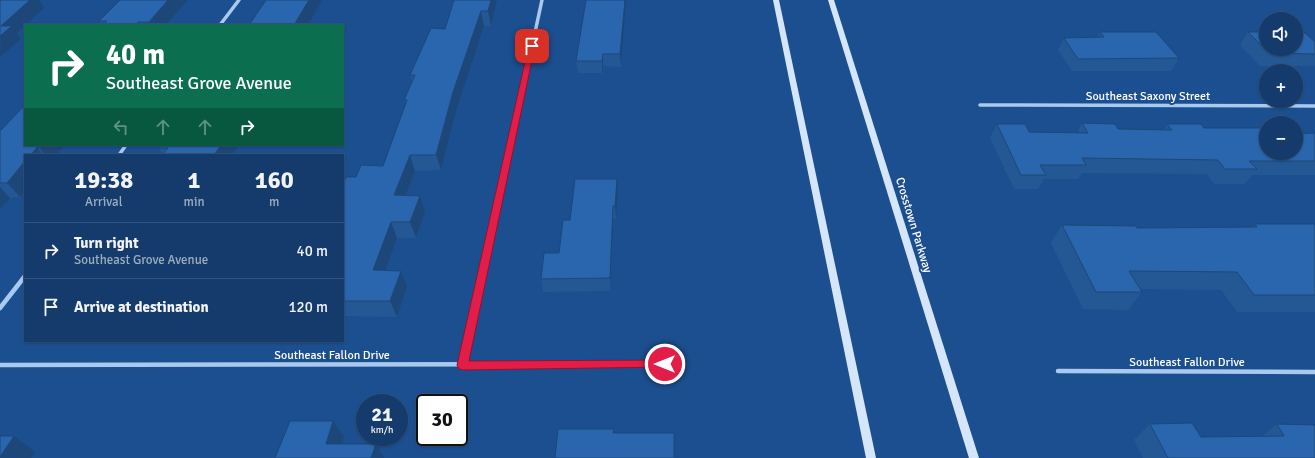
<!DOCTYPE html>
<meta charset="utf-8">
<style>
body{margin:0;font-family:Signika,sans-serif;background:#1d4271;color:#f1f3f6;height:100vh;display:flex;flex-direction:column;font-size:15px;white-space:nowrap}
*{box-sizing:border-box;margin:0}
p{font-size:13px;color:#9dadc1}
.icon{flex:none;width:22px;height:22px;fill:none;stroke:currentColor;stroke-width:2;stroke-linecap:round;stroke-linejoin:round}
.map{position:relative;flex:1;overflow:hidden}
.drawer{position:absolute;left:24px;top:154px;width:320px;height:188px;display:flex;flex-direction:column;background:#143b6b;border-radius:0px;box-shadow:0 1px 3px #0004,0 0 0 1px #33557e}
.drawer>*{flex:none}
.top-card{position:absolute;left:24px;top:24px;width:320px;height:122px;border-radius:0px;box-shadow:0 1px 3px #0004,0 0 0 1px #33557e;background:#0b6e4f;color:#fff;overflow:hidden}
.tools{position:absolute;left:1259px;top:12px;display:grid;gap:8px}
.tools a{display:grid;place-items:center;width:44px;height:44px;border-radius:50%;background:#143b6b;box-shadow:0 1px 3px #0004,0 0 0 1px #33557e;font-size:20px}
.speed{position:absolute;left:356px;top:394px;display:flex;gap:8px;font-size:20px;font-weight:700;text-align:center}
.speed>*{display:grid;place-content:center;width:52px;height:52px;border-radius:50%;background:#143b6b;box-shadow:0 1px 3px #0004,0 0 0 1px #33557e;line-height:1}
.speed small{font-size:10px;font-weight:400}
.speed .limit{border:2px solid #111;border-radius:6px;background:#fff;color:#111}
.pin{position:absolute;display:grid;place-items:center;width:34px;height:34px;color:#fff;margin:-17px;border-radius:8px;box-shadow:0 2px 6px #0006}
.me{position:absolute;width:44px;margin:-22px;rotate:270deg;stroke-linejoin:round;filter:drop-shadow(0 0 3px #0008)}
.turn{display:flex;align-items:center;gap:14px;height:84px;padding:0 16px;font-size:18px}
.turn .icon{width:52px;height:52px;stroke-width:2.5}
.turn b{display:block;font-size:28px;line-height:34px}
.lanes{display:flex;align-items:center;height:38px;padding:0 16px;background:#0003;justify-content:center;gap:20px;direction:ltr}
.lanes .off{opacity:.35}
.eta{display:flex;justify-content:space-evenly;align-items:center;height:68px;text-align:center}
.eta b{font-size:24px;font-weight:700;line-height:28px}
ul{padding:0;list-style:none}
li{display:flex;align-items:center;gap:12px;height:56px;padding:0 16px;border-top:1px solid #33557e}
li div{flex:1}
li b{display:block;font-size:15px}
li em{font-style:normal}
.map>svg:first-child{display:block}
</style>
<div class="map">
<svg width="1315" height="458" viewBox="0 0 1315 458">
<rect width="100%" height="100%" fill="#1b4f8f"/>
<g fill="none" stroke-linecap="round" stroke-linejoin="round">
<g stroke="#a9c9ee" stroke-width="3.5">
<polyline points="220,25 239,0"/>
<polyline points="980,105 1315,106"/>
<polyline points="119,155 126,145"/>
<polyline points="500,195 542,0"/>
</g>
<g stroke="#a9c9ee" stroke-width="4.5">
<polyline points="0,308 25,276"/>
<polyline points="0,365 665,364"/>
<polyline points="463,365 500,194"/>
<polyline points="1058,371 1315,372"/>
</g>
<g fill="#d6e6fa" fill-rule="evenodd">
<polygon points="773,0 779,0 876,458 866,458"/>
<polygon points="828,0 834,0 979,458 969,458"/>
</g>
</g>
<g fill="#245895">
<polygon points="120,0 188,0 166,25 101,25 99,21"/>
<polygon points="497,0 491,26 484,26 457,108 441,170 415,171 406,196 425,212 416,238 397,238 385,271 401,271 407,286 397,317 343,316 343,183 383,166 406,104 404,100 412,81 410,75 445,29"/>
<polygon points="626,2 621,67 603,66 602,73 578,73 576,61"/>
<polygon points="1100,32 1179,58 1171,71 1072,71 1058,50 1064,38 1097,37"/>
<polygon points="1248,32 1315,42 1315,66 1260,66 1240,45"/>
<polygon points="1082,123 1118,129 1164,130 1167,124 1204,128 1266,153 1315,133 1315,175 1252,175 1245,184 1214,184 1207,174 1082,173 1078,179 1044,179 1038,189 1014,189 990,138 997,124 1029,132 1077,133"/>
<polygon points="0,131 25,145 65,145 57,155 25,155 25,191 20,197 10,198 0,209"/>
<polygon points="161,145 232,155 163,154 159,148"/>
<polygon points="618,193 616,219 613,219 610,291 543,292 541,279 559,253 570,220"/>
<polygon points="1255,224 1315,224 1315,312 1237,312 1221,290 1140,289 1142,292 1128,310 1083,309 1051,243 1062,225 1137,228 1252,227"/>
<polygon points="1150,424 1201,437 1262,436 1277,424 1315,458 1143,458 1134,440"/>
</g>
<g fill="#1d4779">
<polygon points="30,0 39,0 44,8 17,33 21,39 0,57 1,26"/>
<polygon points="168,0 188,0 166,25 151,25 149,22"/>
<polygon points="309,0 321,0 321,2 308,25 294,25"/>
<polygon points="491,0 497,0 491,26 488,11"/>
<polygon points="625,0 626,0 626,2 621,67 620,54"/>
<polygon points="481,11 484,26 457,108 441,170 436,155 453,92"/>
<polygon points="138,22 141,25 135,25"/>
<polygon points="603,54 603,66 602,73 602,61"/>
<polygon points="41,145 65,145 57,155 45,155 39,147"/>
<polygon points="221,145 239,145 232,155 214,155"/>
<polygon points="37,147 43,155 31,155"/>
<polygon points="410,155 415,171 400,211 394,195"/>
<polygon points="25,161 25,191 20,197 7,183"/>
<polygon points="617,179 618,193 616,219 615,206"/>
<polygon points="0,187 10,198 0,209"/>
<polygon points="420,196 425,212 416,238 410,222"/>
<polygon points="613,206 613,219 610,291 610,278"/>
<polygon points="391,222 397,238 380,286 373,270"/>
<polygon points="401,271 407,286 397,317 390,301"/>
<polygon points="333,421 344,437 337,458 326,444"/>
<polygon points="14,436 35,452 31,458 0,458 0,457"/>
<polygon points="376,444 384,458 371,458"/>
</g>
<g fill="#2a66ad" stroke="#1d4779">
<polygon points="2,0 30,0 1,26 12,26 0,36 0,1"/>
<polygon points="120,0 168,0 149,22 138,22 135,25 103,25 107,21 99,21"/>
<polygon points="266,0 309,0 294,25 249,25"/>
<polygon points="454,0 491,0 488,11 481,11 453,92 436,155 410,155 394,195 420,196 410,222 391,222 373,270 401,271 390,301 343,301 343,183 346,177 356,177 361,165 383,166 407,100 404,100 415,75 410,75 431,28 445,29"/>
<polygon points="586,0 625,0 620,54 603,54 602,61 576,61"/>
<polygon points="1100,32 1156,32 1179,58 1078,59 1064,38 1104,37"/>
<polygon points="1248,32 1266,32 1266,49 1296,49 1296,32 1305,33 1315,42 1315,54 1269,53"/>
<polygon points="25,105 25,145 41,145 39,147 37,147 31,155 25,155 25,161 7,183 0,183 0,131"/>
<polygon points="1082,123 1115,124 1118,129 1172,130 1167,124 1201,124 1204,128 1266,128 1266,153 1296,153 1296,134 1315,133 1315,161 1249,161 1257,169 1225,169 1218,160 1082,158 1086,165 1040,165 1046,175 1021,175 997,124 1025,124 1029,132 1088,133"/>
<polygon points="161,145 221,145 214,155 162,155 168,148 159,148"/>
<polygon points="575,179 617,179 615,206 613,206 610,278 541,279 544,253 559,253 563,220 570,220"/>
<polygon points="1255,224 1315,224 1315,295 1254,295 1237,272 1129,271 1142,292 1096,292 1062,225 1136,226 1137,228 1257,227"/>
<polygon points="290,421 333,421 326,444 376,444 371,458 275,458"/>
<polygon points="1192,423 1201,437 1284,436 1277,424 1315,425 1315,458 1168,458 1150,424"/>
<polygon points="558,429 614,429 613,433 674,433 674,458 555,458"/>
<polygon points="0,436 14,436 0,457"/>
</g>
<polygon fill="#e11d48" stroke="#92132f" points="529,44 535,46 469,361 665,360 668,361 670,364 668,367 463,370 459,369 457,365"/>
<g text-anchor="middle" stroke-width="4" stroke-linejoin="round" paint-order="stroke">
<g font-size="12" fill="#fff" stroke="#1b4f8f">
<text x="1148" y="100">Southeast Saxony Street</text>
<text transform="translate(914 225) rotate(73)" y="4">Crosstown Parkway</text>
<text x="332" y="359">Southeast Fallon Drive</text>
<text x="1187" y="366">Southeast Fallon Drive</text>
</g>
</g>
</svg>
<div class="tools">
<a><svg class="icon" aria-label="sound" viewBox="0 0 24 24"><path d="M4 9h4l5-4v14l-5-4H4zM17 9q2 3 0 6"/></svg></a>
<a>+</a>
<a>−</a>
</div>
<div class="speed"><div>21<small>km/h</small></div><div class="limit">30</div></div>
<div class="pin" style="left:532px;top:46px;background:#d93025"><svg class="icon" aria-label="arrive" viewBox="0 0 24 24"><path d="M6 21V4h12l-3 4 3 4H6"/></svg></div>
<svg class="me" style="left:665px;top:364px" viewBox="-20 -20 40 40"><circle r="17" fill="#e11d48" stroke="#fff" stroke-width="3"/><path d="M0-11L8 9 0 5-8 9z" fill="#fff"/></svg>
<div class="top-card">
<div class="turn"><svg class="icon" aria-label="right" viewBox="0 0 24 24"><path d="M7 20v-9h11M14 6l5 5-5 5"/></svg><div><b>40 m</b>Southeast Grove Avenue</div></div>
<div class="lanes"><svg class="icon off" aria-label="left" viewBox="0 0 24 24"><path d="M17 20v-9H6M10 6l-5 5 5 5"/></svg><svg class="icon off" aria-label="ahead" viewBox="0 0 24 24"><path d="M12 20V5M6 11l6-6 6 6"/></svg><svg class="icon off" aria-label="ahead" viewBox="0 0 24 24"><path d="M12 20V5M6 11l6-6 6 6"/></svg><svg class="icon" aria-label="right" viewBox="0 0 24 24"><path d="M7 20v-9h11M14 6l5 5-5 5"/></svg></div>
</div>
<section class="drawer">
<div class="eta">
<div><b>19:38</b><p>Arrival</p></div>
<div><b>1</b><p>min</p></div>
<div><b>160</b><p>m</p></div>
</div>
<ul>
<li><svg class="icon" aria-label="right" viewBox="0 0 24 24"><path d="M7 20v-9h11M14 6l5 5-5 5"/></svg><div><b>Turn right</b><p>Southeast Grove Avenue</p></div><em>40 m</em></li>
<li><svg class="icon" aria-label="arrive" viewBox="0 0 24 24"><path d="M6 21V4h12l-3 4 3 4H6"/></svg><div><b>Arrive at destination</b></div><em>120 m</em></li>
</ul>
</section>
</div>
